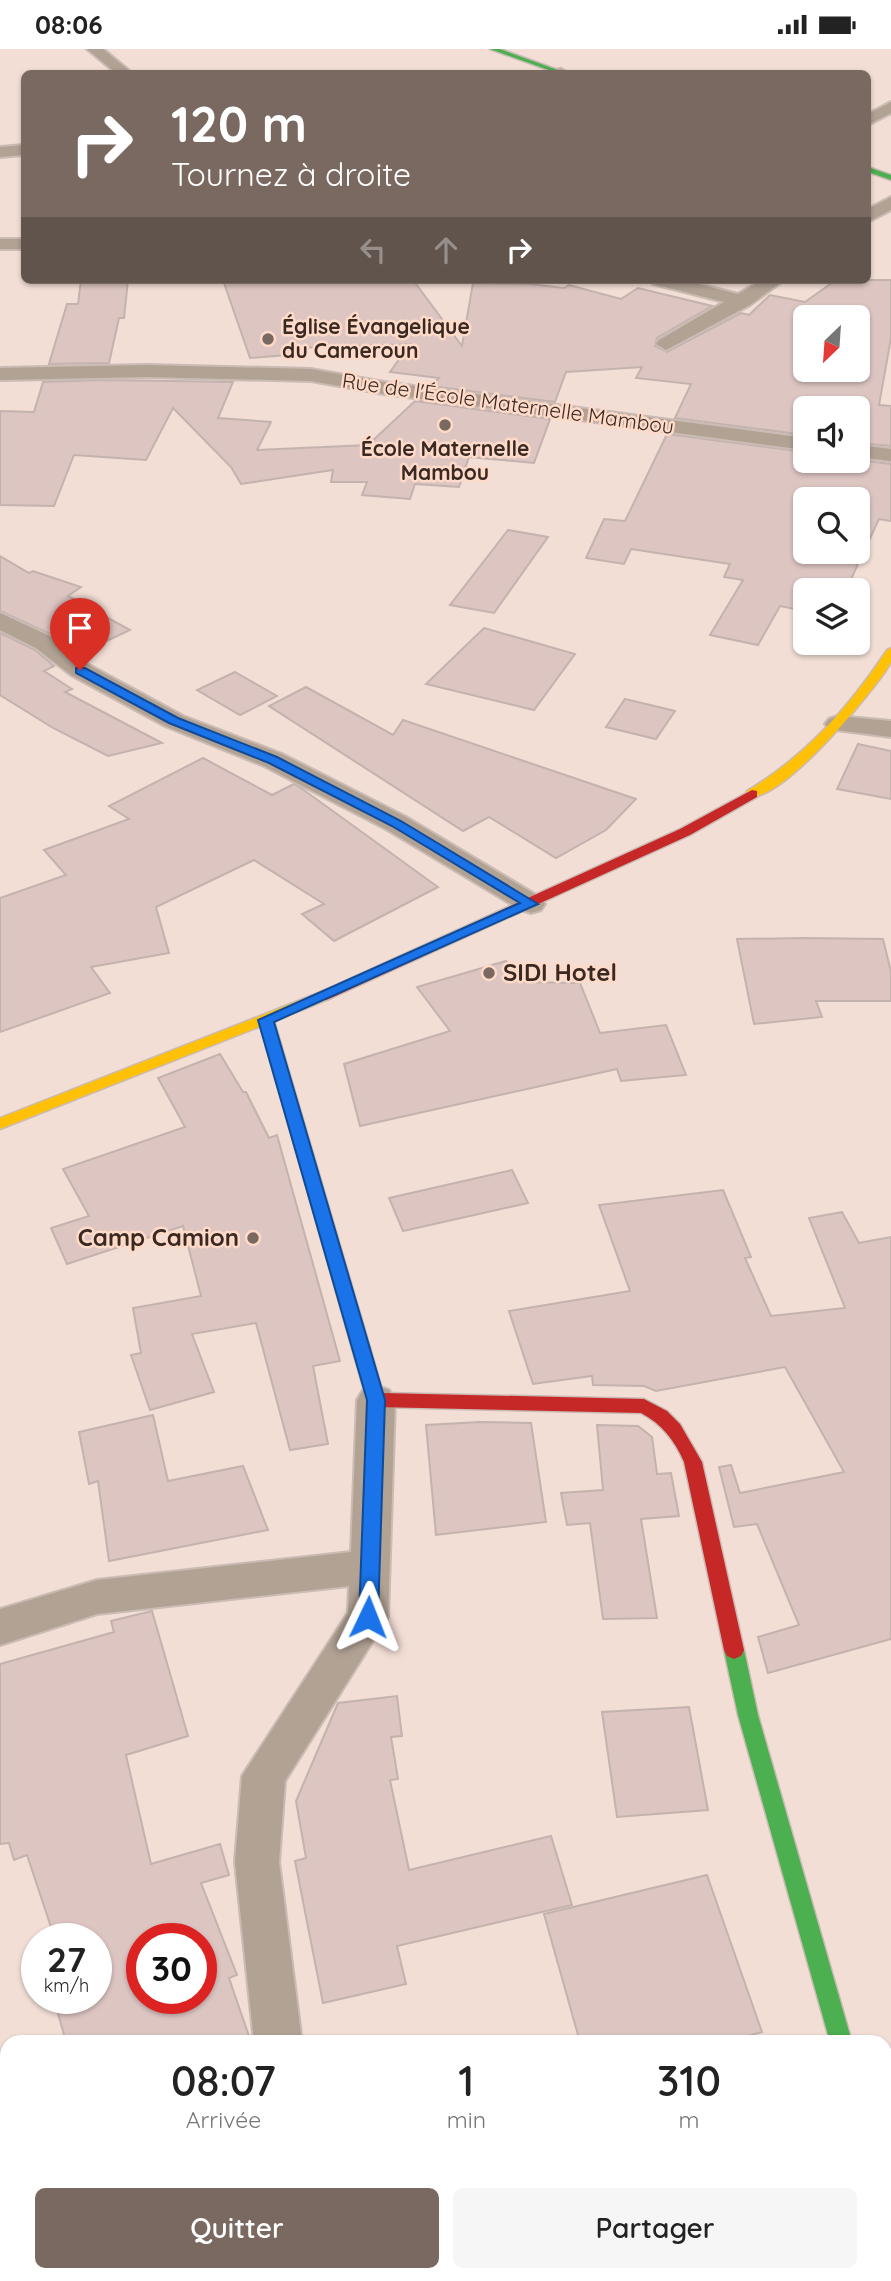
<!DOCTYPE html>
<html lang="fr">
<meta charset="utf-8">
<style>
body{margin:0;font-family:Quicksand,sans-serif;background:#f6f6f6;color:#222;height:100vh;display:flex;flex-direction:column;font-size:26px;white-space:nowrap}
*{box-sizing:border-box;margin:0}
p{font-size:23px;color:#767676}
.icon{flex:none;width:38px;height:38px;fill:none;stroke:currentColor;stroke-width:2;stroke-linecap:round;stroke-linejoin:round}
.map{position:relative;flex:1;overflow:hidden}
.sheet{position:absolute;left:0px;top:1986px;width:892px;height:247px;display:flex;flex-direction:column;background:#fff;border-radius:21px 21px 0 0;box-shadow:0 2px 5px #0004}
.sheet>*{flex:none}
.guide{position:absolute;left:21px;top:21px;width:850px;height:214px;border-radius:10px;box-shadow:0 2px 5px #0004;background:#796961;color:#fff;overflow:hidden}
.needle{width:46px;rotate:205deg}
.fabs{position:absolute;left:793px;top:256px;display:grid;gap:14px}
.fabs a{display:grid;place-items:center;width:77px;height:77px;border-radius:10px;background:#fff;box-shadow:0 2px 5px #0004;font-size:35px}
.speed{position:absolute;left:21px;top:1874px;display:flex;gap:14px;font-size:35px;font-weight:700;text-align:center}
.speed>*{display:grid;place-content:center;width:91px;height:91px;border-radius:50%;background:#fff;box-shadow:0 2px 5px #0004;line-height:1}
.speed small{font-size:18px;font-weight:400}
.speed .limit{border:10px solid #d22;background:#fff;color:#111}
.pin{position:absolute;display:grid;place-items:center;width:60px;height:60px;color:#fff;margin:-72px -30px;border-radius:50% 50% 50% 0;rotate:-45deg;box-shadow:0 0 7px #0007}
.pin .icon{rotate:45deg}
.me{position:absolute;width:77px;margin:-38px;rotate:2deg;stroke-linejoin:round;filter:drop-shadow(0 0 5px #0008)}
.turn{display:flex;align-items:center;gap:24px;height:147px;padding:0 35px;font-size:32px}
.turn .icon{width:91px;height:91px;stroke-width:2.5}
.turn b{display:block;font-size:49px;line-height:60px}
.lanes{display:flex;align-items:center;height:66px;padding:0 35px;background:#0003;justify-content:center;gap:35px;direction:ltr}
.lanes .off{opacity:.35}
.eta{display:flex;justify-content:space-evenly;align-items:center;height:119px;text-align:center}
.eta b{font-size:42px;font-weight:600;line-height:49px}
.action{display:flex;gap:14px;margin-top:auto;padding:14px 35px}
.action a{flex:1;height:80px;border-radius:10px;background:#796961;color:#fff;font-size:28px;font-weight:600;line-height:80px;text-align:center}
.action a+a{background:#f6f6f6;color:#222}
.status{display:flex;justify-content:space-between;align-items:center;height:49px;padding:0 35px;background:#fff;direction:ltr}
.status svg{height:19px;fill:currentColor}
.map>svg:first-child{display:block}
</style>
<div class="status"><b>08:06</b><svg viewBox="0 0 49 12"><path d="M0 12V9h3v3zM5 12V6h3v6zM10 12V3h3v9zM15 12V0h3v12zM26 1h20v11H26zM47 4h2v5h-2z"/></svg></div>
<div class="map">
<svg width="891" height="2232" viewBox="0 0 891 2232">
<rect width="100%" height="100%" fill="#f2ded5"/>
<g fill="#ddc5c2" stroke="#c3b2ae" stroke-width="2" fill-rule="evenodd">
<polygon points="81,231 128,231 124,269 119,269 109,314 49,315 67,255 78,255"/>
<path d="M223,231H413L462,297L473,234L530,235L564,239L569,236L621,250L638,239L712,257L657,289L655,297L667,303L741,264L749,266L770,246L805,253L836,231H891V289L879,356L891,357V397L858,394V359H805V386L675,369L691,335L636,329L642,318L566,323L555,353L431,337L439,329L390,323L410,295L296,299L298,305L250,309ZM805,268H858V320H805Z"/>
<polygon points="105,331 233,333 218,369 271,373 257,401 368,396 415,352 550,370 534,414 469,408 459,438 415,435 410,450 362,446 367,433 331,433 333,421 241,435 231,418 173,359 146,411 74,406 54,457 0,456 0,362 34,363 43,333"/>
<path d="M667,385L805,403V411H858L891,415V472L879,470L846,541H805V562L780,557L758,596L710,586L743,531L724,528L730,515L631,500L624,515L586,509L604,470L625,472ZM805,450H858V502H805Z"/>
<polygon points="508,481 548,488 494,564 450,556"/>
<polygon points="0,507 29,524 33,522 81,538 68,547 130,581 79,605 55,587 0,562"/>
<polygon points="484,579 575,605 534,661 426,635"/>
<polygon points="0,584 35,601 54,617 44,622 72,640 65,643 162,694 108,707 53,679 0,646"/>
<polygon points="235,623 277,647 240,666 197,641"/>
<polygon points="306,638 393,686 403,671 636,750 606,781 556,809 489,768 463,782 269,657"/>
<polygon points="625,650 675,662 656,690 606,678"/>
<polygon points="858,695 891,702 891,750 837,740"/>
<polygon points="203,709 272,746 294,735 301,739 438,838 334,892 302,865 324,855 254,811 156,858 169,904 91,918 110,944 0,983 0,849 66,826 44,801 129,770 109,757"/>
<polygon points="804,889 883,890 891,923 891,952 816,952 822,968 754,975 737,890"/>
<polygon points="506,912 523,933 580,934 600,984 666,976 686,1026 621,1032 617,1020 360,1077 344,1015 450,982 417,938"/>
<polygon points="220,1005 243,1043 246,1043 269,1089 277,1086 340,1312 313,1317 328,1395 290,1401 256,1274 192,1285 214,1343 150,1361 131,1306 141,1304 133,1259 201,1247 183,1177 67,1215 51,1179 89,1167 63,1120 185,1078 158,1029"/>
<polygon points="512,1121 528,1154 403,1182 389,1149"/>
<polygon points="723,1141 751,1208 745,1209 771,1267 845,1259 809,1169 842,1163 859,1194 891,1188 891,1590 768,1624 758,1588 799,1576 757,1475 734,1478 719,1418 731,1416 740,1444 844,1423 785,1318 656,1342 644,1337 593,1336 592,1327 533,1335 509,1262 630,1242 599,1156"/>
<polygon points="153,1366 168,1432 243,1417 268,1481 109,1512 98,1432 89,1435 79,1383"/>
<polygon points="480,1373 531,1374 546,1473 436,1486 426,1376"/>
<polygon points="597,1376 638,1377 652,1388 657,1425 671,1424 679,1467 641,1470 657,1569 603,1570 590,1474 567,1476 561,1444 603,1441"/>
<path d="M152,1562L188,1687L126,1706L151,1815L220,1795L229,1826L201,1834L237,1926L229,1929L251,1993H66L54,1950H96V1890H55L27,1806L14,1811L9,1794L0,1795V1615L114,1583L111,1572ZM142,1890H201V1950H142Z"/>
<polygon points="397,1647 402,1687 391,1688 398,1730 390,1731 409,1821 551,1787 572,1856 397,1897 406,1935 323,1954 295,1812 306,1809 296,1752 338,1654"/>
<polygon points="689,1658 708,1761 617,1768 602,1663"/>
<polygon points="707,1826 762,1983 726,1993 580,1993 544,1865"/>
</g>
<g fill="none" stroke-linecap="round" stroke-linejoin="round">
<g stroke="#cabbb4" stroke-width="4">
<g id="street">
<polygon points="87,0 103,0 132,24 116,24"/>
<polygon points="561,20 568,24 553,24 555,21"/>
<polygon points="891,53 891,64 868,76 868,65"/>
<polygon points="24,96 24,106 0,108 0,98"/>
<polygon points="891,148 891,161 868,173 868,160"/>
<rect x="0" y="190" width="24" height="10"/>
<polygon points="651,231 682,231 738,245 762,231 784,231 750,256 666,301 656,295 659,291 724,253 653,235"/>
<polygon points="147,316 311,320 384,333 805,389 805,401 384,345 311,332 147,328 0,331 0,319"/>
<polygon points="858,396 891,400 891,412 858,408"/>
<polygon points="0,564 54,589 89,616 183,667 282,705 406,768 541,849 545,855 541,861 531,864 521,861 386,780 264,717 165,677 71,626 36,599 0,581"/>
<polygon points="838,667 891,672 891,688 829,680 825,675 829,670"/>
<polygon points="376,1336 389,1341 395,1351 388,1568 285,1732 279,1813 302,1993 254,1993 235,1813 242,1727 348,1564 349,1537 97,1565 0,1596 0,1560 97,1531 351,1503 357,1351 363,1341"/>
<polygon points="886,2090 891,2092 891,2155 886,2153"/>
<polygon points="282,2226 342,2226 339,2232 279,2232"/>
<polygon points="348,2226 400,2226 403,2232 351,2232"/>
</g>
</g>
<g stroke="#cabbb4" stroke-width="3">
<g id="fast">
<polygon points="490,0 500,0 566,24 557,24"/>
<polygon points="868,118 891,126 891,131 868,123"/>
<polygon points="734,1592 741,1595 744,1601 758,1666 852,1993 830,1993 738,1666 724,1601 727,1595"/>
</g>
</g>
<g stroke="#cabbb4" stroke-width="3">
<g id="slow">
<path d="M891,599V613L885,623C866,650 781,754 747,748V742C807,706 849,658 887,601Z"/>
<polygon points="326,941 333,946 331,949 274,972 370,1299 367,1304 355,1304 352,1299 261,977 0,1080 0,1069"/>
</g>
</g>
<g stroke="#cabbb4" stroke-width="3">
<g id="jam">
<polygon points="752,741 757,742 757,748 690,786 331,949 326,951 319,946 321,943 680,780"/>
<path d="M361,1292L367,1294L370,1299L383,1344L644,1350L667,1362L680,1375L702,1413L744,1601L741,1607L734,1610L727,1607L724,1601L684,1413C675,1392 662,1375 641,1364L376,1358L370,1356L367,1351L352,1299L355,1294Z"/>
</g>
</g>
<use href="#street" fill="#b1a294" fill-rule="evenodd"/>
<use href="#fast" fill="#4caf50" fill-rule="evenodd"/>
<use href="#slow" fill="#ffc107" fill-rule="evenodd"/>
<use href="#jam" fill="#c62828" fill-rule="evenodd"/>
</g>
<polygon fill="#1a73e8" stroke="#114b97" stroke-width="2" points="76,619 85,619 178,669 277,708 401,772 538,855 274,973 385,1351 378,1568 375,1574 368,1576 361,1574 359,1568 367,1351 258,971 520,854 392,777 269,714 169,674 76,624"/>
<g fill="#796961" stroke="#ffdac8" stroke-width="2.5">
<circle cx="268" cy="290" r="7"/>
<circle cx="445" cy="376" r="7"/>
<circle cx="489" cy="924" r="7"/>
<circle cx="253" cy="1189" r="7"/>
</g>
<g text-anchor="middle" stroke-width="5" stroke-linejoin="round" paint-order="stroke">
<g font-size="21" font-weight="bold" fill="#382a23" stroke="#ffdac8" text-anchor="start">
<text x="282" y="285">Église Évangelique<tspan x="282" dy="24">du Cameroun</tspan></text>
<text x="445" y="407" text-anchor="middle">École Maternelle<tspan x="445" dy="24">Mambou</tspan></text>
</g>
<g font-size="21" fill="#382a23" stroke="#ffdac8">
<text transform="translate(508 355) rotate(8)" y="7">Rue de l'École Maternelle Mambou</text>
</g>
<g font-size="24" font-weight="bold" fill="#382a23" stroke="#ffdac8" text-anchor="start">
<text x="503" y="932">SIDI Hotel</text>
<text x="239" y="1197" text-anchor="end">Camp Camion</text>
</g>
</g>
</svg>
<div class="fabs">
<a><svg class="needle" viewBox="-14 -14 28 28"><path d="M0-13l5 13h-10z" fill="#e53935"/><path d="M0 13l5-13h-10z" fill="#767676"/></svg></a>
<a><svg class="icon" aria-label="sound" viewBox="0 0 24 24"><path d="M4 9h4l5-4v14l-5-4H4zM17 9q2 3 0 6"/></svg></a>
<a><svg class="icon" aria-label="search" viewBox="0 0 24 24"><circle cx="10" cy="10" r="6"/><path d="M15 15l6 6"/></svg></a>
<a><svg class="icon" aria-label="layers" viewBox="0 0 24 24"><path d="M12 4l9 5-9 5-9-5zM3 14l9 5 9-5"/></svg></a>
</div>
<div class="speed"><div>27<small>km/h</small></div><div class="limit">30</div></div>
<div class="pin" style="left:80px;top:621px;background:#d93025"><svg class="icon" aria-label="arrive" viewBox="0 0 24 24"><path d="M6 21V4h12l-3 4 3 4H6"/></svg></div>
<svg class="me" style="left:368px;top:1568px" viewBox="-20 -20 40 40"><path d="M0-17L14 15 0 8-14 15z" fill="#1a73e8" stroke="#fff" stroke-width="4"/></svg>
<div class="guide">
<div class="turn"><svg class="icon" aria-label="right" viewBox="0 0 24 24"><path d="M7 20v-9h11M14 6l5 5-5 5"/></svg><div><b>120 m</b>Tournez à droite</div></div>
<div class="lanes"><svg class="icon off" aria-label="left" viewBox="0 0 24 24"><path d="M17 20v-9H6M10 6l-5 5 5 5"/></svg><svg class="icon off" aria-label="ahead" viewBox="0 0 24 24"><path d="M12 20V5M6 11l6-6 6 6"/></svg><svg class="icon" aria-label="right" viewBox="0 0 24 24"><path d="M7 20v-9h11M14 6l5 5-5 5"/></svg></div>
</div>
<section class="sheet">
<div class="eta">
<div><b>08:07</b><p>Arrivée</p></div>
<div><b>1</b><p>min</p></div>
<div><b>310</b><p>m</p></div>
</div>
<div class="action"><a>Quitter</a><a>Partager</a></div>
</section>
</div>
